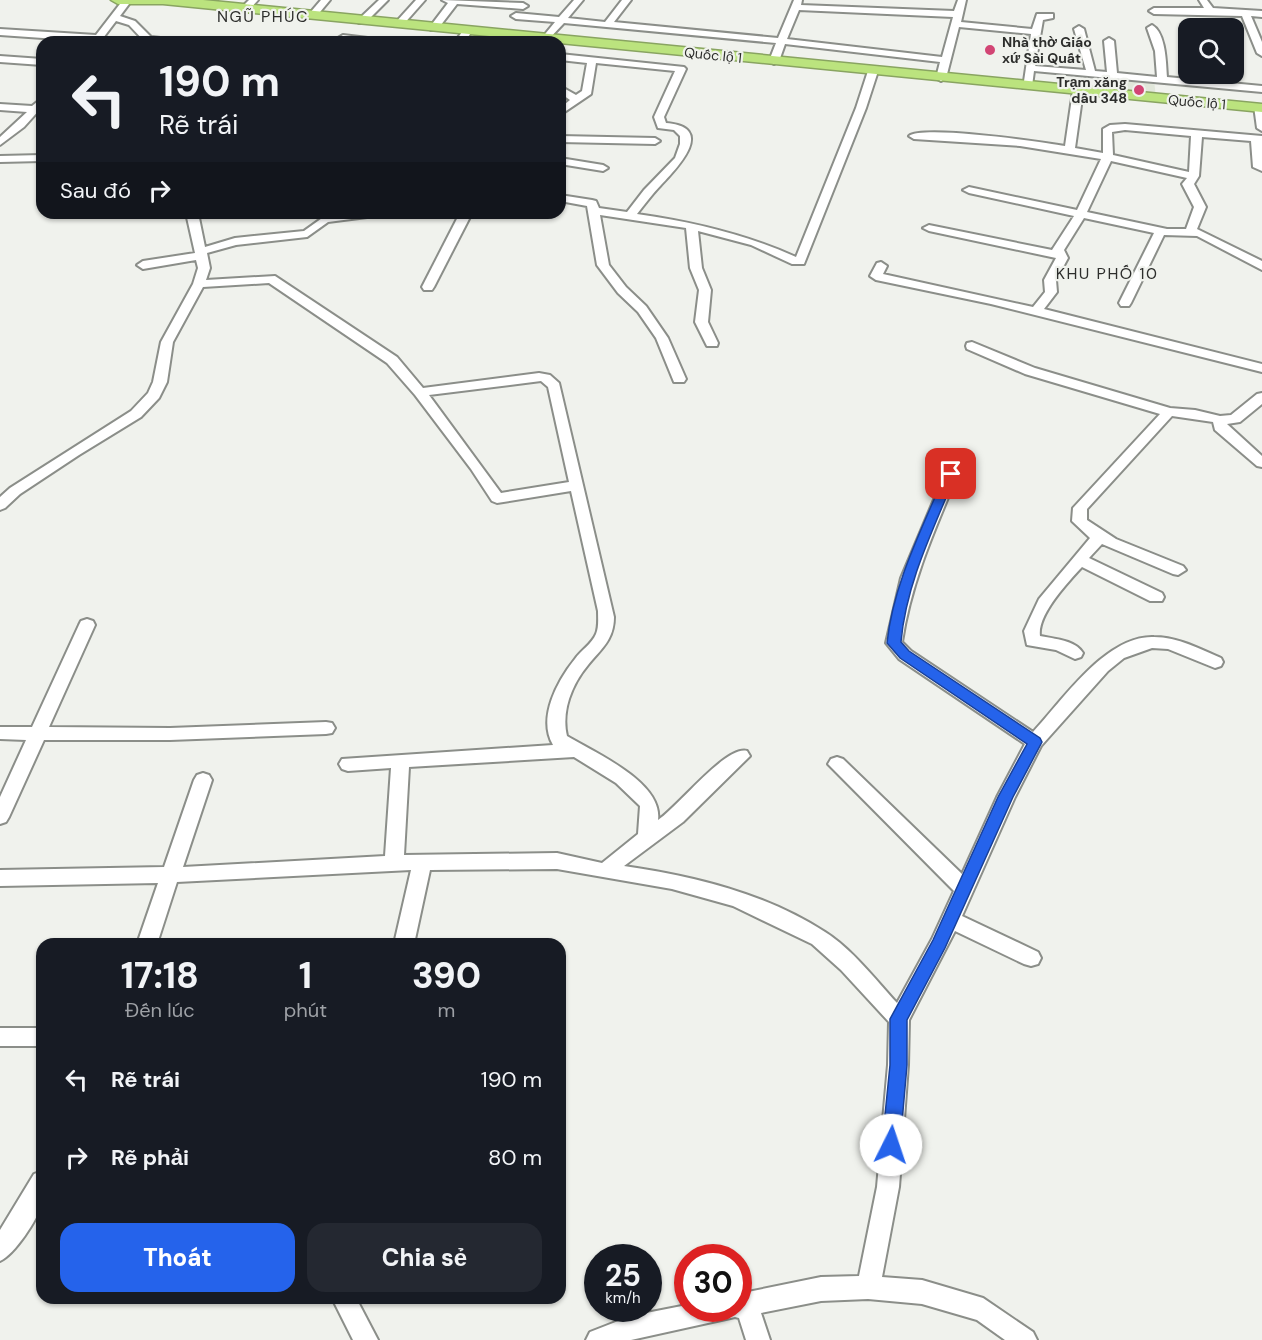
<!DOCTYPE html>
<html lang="vi">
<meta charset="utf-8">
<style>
body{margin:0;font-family:"DM Sans",sans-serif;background:#242831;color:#f1f3f6;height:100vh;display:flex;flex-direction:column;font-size:22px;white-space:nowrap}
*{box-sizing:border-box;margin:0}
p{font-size:20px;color:#9ea1a6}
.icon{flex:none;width:33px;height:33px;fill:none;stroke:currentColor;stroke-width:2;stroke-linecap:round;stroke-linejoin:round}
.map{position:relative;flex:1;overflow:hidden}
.drawer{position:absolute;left:36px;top:938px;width:530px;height:366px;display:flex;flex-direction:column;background:#171b24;border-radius:18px;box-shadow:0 2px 4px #0004}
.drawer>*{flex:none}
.hud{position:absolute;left:36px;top:36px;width:530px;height:183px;border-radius:18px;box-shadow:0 2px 4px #0004;background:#171b24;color:#f1f3f6;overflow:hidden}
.controls{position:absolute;left:1178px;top:18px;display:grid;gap:12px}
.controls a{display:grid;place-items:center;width:66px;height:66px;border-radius:12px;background:#171b24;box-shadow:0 2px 4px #0004;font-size:30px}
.speed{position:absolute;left:584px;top:1244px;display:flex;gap:12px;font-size:30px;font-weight:700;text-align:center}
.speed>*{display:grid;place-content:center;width:78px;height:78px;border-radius:50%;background:#171b24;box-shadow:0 2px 4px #0004;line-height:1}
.speed small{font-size:15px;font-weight:400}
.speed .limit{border:9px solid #d22;background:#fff;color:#111}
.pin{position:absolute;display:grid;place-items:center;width:51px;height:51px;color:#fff;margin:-26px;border-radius:12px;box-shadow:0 3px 9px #0006}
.me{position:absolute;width:66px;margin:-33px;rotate:4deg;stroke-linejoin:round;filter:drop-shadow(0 0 4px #0008)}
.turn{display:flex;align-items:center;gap:21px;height:126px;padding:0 24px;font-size:27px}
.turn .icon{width:78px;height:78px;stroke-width:2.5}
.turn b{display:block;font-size:42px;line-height:51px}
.then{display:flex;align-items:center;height:57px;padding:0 24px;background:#0003;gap:12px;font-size:22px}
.eta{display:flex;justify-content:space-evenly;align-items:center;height:102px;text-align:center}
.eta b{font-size:36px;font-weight:800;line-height:42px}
.cta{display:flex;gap:12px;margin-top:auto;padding:12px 24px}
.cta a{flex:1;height:69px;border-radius:18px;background:#2563eb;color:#fff;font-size:24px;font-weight:800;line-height:69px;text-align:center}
.cta a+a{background:#242831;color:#f1f3f6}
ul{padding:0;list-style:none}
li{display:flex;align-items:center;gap:18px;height:78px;padding:0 24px}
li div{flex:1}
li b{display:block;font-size:22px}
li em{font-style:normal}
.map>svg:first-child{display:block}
</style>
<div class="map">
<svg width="1262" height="1340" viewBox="0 0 1262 1340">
<rect width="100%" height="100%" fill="#f0f2ed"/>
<polygon fill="#e1e7da" points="1122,78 1154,81 1156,96 1123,93"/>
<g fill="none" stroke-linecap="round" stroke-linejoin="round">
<g stroke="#8b8e89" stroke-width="4">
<g id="minor">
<polygon points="123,0 132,0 120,16 135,21 151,37 170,39 175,42 145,42 129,25 116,21 100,42 0,35 0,29 96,35"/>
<polygon points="249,0 258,0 248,11 242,11 240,9"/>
<polygon points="321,0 330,0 315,18 309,18 309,14"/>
<polygon points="379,0 388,0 365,23 359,23 359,19"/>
<polygon points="416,0 425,0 402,26 396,26 396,22"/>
<polygon points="442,0 523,3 528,6 523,9 457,4 437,30 431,30 429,28 448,3"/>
<path d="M574,0H583L568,18L605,22L622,0H631L614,22L778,38L794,0H802L801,5L954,11L958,0H966L961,22L1032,29L1037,14H1053V18L1043,20L1035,66L1086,70L1074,29L1079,26L1084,29L1095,71L1107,72L1104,41L1109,38L1114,41L1117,73L1157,77L1155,51L1147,28L1152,25C1166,33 1166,63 1167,77L1262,86V92L1034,71L1032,86L1023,88L1031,34L959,27L946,78L941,81L936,78L940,62L785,44L779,61L774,64L769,61L776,43L564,23L546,42L541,39L555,22L516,19L511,16L516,13L559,17ZM799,10L953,17L942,57L787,39Z"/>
<polygon points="1199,0 1207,0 1213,8 1262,11 1262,17 1251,16 1262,42 1262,56 1257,53 1242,16 1154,14 1149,11 1154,8 1204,8"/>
<polygon points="464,29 472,31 465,42 455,42"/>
<polygon points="343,35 376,39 381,42 340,40 338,38"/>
<path d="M560,54L684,67L686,69L664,117L666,123C717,127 677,168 661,185C652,194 645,204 637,214C693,222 745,234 796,257L856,108L868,71L873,68L878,71L866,108L804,264H792L751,245L698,231L702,268L711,290L708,322L718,343L717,346H707L695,322L699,290L690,268L686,228L600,215L609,265L626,287L646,306L668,338L686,379L684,382H674L656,338L638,312L618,293L597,265L587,206L560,201V195L592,200L596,201L599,208L627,212L644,190L675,158L680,144V136L674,130L658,128L654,117L675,71L596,63L591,94L560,115V108L570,100L560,93V86L576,95L582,91L587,63L560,60Z"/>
<polygon points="0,56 42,59 42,65 0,62"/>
<path d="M1078,88L1083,91L1075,148L1103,153V129L1110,125L1125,124L1262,136V171L1253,167L1251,141L1202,137L1199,176L1194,184L1206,207L1197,229L1262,261V270L1197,236L1164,235L1131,303L1129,306H1121L1119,303L1154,233L1084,218L1064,250L1068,258L1056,280L1057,292L1044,309L1262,364V372L991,304L876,280L870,276L877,263L881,262L887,266L883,274L1033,307L1045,292L1044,280L1056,258L929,231L923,228L929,225L1052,250L1074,216L969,193L963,190L969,187L1077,210L1101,159L1020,146L914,139L909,136C923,125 1042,142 1065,146L1073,91ZM1125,130L1191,136L1189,172L1113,155L1112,132ZM1111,161L1187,178L1182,184L1194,207L1186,229H1167L1087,212Z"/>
<polygon points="42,98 42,107 24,127 0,145 0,137 27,112 0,110 0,104 32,106"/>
<polygon points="1254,106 1262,106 1262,131 1257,128"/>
<polygon points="560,136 655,138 660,141 655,144 560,142"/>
<polygon points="42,155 42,161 0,162 0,156"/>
<polygon points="560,158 603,165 608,168 603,171 560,164"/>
<path d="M186,213H198L205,247L235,238L304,231L325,216L381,213L375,216L328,222L307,237L236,245L207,253L210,268L206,280L275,276L397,357L423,388L539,373L550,375L559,383L614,617C614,640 601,649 588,665C572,684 561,711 567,736C595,753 663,782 658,820C678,807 726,745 747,751L750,756L683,822L624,866C693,876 765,893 825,932C852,949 875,979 897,1003L932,939L954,891L828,764L831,759L837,757L843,759L962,874L997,797L1025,744L899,659L886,643L901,578L946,471L951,470L958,474C935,529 911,582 902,642L911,651L1033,732C1063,700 1106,635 1154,637C1178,637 1200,649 1221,658L1223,662L1221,666L1215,668L1168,649L1152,648L1124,658L1108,671L1041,746L1015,797L962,916L1038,952L1041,958L1038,964L1031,966L1024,964L955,931L909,1020L908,1065L899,1187L882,1277L922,1280L983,1298L1033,1332L1037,1340H1005L977,1320L922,1304L868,1299L821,1301L761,1313L770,1340H746L739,1318L735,1317L631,1340H586L590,1332L631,1316L687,1305V1308H738V1294L821,1277L859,1276L877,1187L888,1065L889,1022L841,970L812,944L733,906L672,889L557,869L430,870L414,944H394L411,870L177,882L157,944H137L158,883L0,886V870L164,867L194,780L197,775L203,773L209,775L212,780L183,867L385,856L391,768L348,771L342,769L339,764L342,759L553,745C537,718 558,680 575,659C581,650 592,644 596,634C599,627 598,619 598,611L571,491L497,503L492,501L471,469L415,395L387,363L269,283L203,287L173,342L167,382L159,398L141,417L79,455L20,494L5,508L0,510V497L10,488L131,411L148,393L153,382L161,342L193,284L198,268L196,260L143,269L137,265L143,261L195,253ZM541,381L548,387L569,482L501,493L429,395ZM574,757L616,783L640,806L638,834L602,863L557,853L404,855L409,767Z"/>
<polygon points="460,213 472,213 434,287 432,290 424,290 422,287"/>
<path d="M972,342L1035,368L1170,408L1195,410L1220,416L1231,415L1257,394L1262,393V404L1240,422L1227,424L1262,456V467L1257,466L1215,430L1213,422L1172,416L1087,509V520L1116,539L1183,566L1186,570L1178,575L1173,574L1102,544L1089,558L1162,593L1164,597L1162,601H1150L1082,567C1068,582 1037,615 1040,636C1055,639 1075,640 1083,653L1081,657L1075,659L1056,650L1027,645L1024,631L1039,599L1090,538L1072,521L1073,508L1160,414L1025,374L967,349L966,346L967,343Z"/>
<polygon points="87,619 93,621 95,625 49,727 170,728 326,722 332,723 335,728 332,733 326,734 170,740 44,740 9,817 6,822 0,824 0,797 26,740 0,739 0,727 32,727 79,625 81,621"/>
<rect x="0" y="1028" width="42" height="18"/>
<path d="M42,1171C42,1181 44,1195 42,1204C37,1220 15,1254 0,1261V1230L34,1174Z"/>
<polygon points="332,1298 356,1298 378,1340 353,1340"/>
</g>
</g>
<g stroke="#89a461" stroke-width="3">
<polygon id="highway" points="111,0 203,0 1262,104 1262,112 163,4 118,4"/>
</g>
<use href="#minor" fill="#fff" fill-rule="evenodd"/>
<use href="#highway" fill="#bbe37e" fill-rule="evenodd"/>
</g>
<path fill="#2563eb" stroke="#184099" stroke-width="1.5" d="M951,471L956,474C934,528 906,583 901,642L909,651L1040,738L1042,742L1013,797L945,948L907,1020V1065L900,1145L898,1151L891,1154L885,1151L882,1145L890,1065V1019L933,940L998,797L1027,744L900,658L887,643C893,584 922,529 945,474Z"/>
<g fill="#d24574" stroke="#f0f2ed" stroke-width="2">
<circle cx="990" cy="50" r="6"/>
<circle cx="1139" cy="90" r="6"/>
</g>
<g text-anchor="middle" stroke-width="4.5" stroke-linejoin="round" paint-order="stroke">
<g font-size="14" font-weight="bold" fill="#2d2e2c" stroke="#f0f2ed" text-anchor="start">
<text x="1002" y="47">Nhà thờ Giáo<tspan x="1002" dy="16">xứ Sài Quất</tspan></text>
<text x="1127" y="87" text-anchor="end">Trạm xăng<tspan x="1127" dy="16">dầu 348</tspan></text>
</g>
<g font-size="14" fill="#2d2e2c" stroke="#f0f2ed">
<text transform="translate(713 55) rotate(6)" y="5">Quốc lộ 1</text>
<text transform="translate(1197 102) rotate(5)" y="5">Quốc lộ 1</text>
</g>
<g font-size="16" letter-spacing="1.5" fill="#2d2e2c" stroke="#f0f2ed">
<text x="263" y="22">NGŨ PHÚC</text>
<text x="1107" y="279">KHU PHỐ 10</text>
</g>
</g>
</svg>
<div class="controls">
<a><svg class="icon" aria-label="search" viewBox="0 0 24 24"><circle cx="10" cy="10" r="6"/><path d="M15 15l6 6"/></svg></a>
</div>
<div class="speed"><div>25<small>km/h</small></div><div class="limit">30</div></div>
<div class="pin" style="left:951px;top:474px;background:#d93025"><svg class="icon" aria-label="arrive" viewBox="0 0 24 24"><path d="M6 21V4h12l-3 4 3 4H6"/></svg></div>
<svg class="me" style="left:891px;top:1145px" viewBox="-20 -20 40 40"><circle r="19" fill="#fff"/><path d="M0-13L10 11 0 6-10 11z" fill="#2563eb"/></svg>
<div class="hud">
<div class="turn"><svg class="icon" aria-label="left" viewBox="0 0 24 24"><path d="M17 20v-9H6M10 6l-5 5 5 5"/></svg><div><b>190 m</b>Rẽ trái</div></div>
<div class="then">Sau đó<svg class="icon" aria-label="right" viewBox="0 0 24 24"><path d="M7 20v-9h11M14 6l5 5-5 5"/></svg></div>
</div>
<section class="drawer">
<div class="eta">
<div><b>17:18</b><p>Đến lúc</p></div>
<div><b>1</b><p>phút</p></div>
<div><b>390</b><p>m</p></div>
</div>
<ul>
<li><svg class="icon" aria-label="left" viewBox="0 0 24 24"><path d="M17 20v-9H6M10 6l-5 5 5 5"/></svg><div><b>Rẽ trái</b></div><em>190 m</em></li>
<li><svg class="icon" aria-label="right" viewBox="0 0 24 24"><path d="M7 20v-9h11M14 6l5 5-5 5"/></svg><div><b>Rẽ phải</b></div><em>80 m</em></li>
</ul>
<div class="cta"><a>Thoát</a><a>Chia sẻ</a></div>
</section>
</div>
